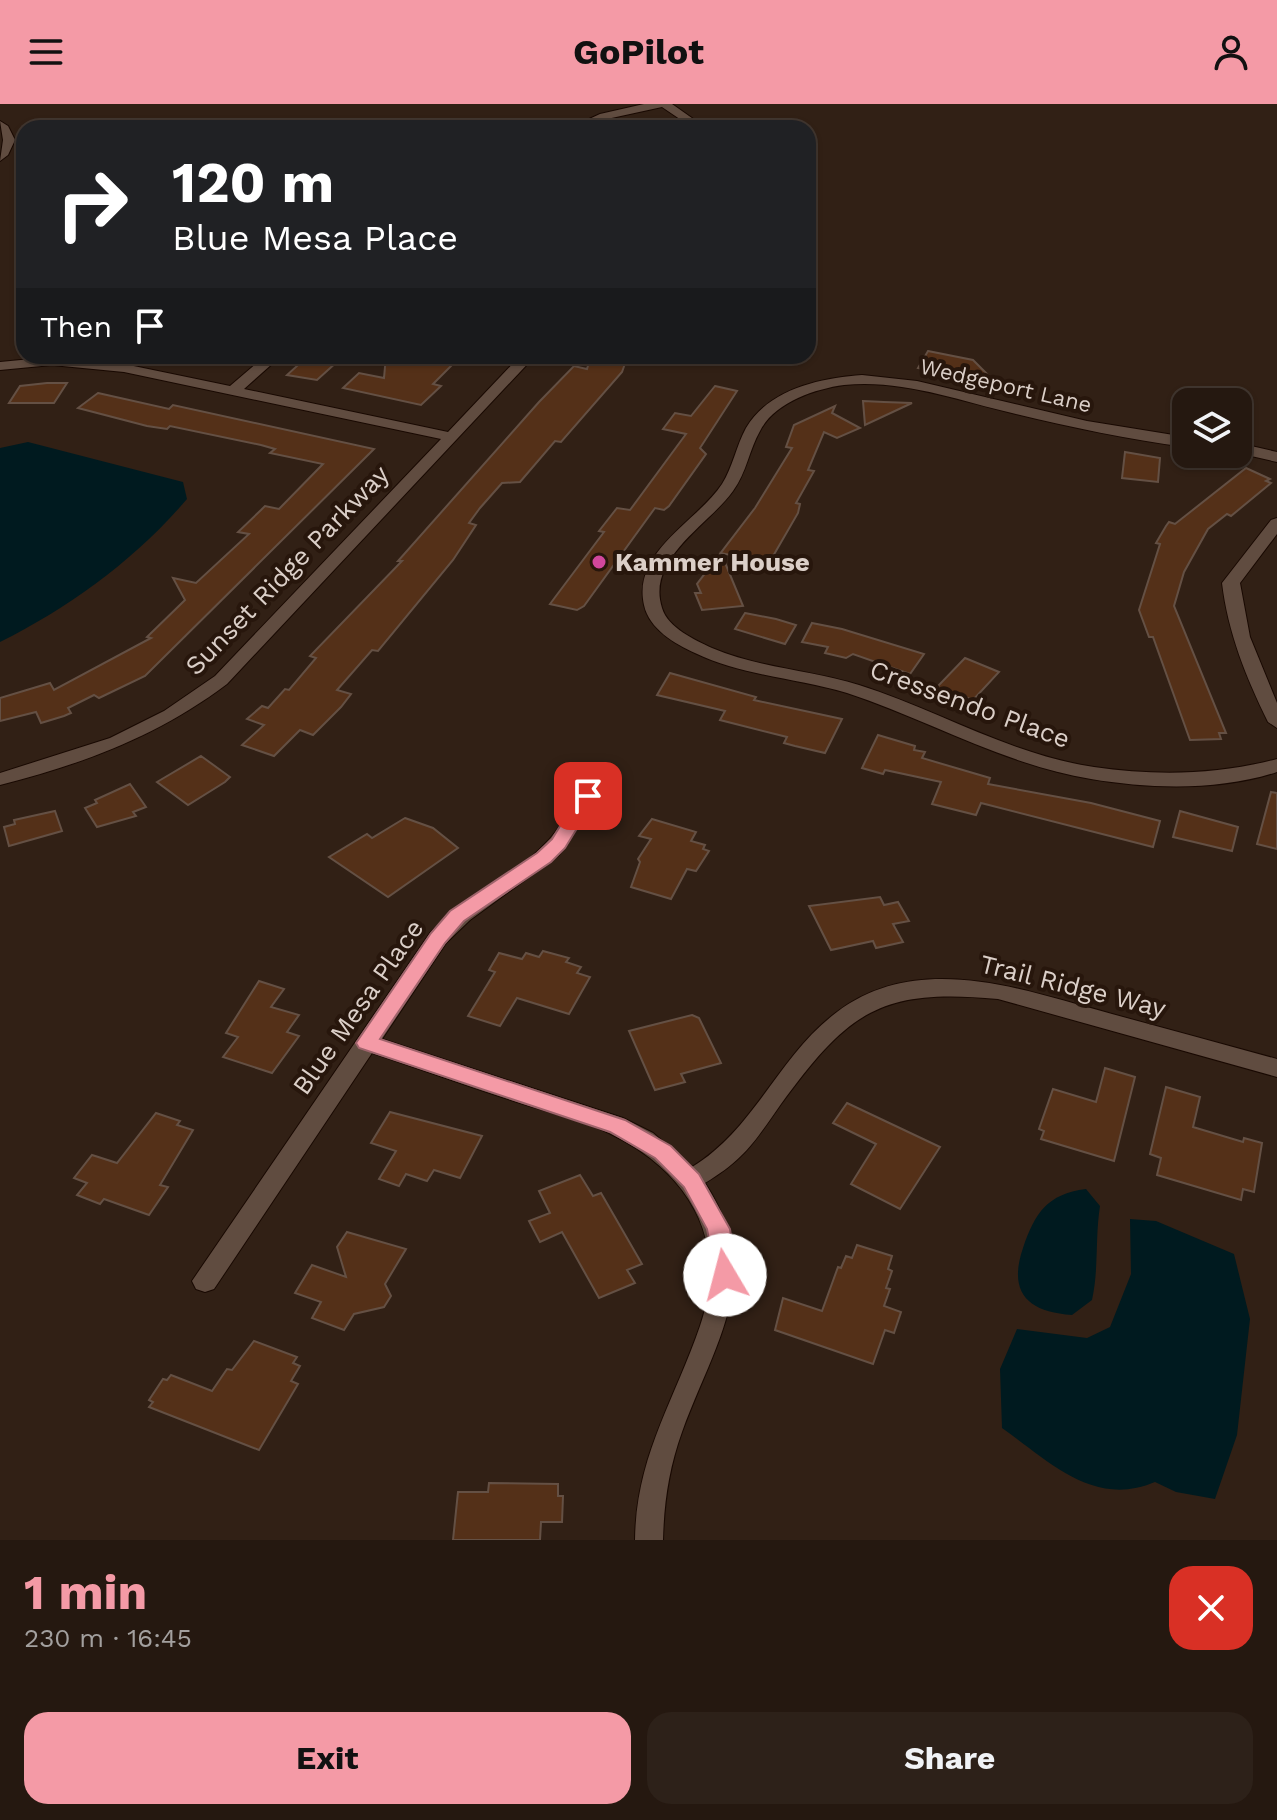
<!DOCTYPE html>
<meta charset="utf-8">
<style>
body{margin:0;font-family:"Work Sans",sans-serif;background:#2d2119;color:#f1f3f6;height:100vh;display:flex;flex-direction:column;font-size:30px;white-space:nowrap}
*{box-sizing:border-box;margin:0}
p{font-size:26px;color:#a3a09f}
.icon{flex:none;width:44px;height:44px;fill:none;stroke:currentColor;stroke-width:2;stroke-linecap:round;stroke-linejoin:round}
.map{position:relative;height:1436px;overflow:hidden}
.details{display:flex;flex-direction:column;background:#251810;flex:1}
.details>*{flex:none}
.banner{position:absolute;left:16px;top:16px;width:800px;height:244px;border-radius:24px;box-shadow:0 2px 6px #0004,0 0 0 2px #423730;background:#202124;color:#fff;overflow:hidden}
.controls{position:absolute;left:1172px;top:284px;display:grid;gap:16px}
.controls a{display:grid;place-items:center;width:80px;height:80px;border-radius:16px;background:#251810;box-shadow:0 2px 6px #0004,0 0 0 2px #423730;font-size:40px}
.pin{position:absolute;display:grid;place-items:center;width:68px;height:68px;color:#fff;margin:-34px;border-radius:16px;box-shadow:0 4px 12px #0006}
.me{position:absolute;width:88px;margin:-44px;rotate:352deg;stroke-linejoin:round;filter:drop-shadow(0 0 6px #0008)}
.turn{display:flex;align-items:center;gap:28px;height:168px;padding:0 24px;font-size:36px}
.turn .icon{width:104px;height:104px;stroke-width:2.5}
.turn b{display:block;font-size:56px;line-height:68px}
.then{display:flex;align-items:center;height:76px;padding:0 24px;background:#0003;gap:16px;font-size:30px}
.round{display:grid;place-items:center;flex:none;width:84px;height:84px;border-radius:24px;background:#2d2119}
.overview{display:flex;align-items:center;justify-content:space-between;height:136px;padding:0 24px}
h1{font-size:48px;font-weight:700;line-height:60px;color:#f49aa6}
.button{display:flex;gap:16px;margin-top:auto;padding:16px 24px}
.button a{flex:1;height:92px;border-radius:24px;background:#f49aa6;color:#111;font-size:32px;font-weight:700;line-height:92px;text-align:center}
.button a+a{background:#2d2119;color:#f1f3f6}
header{display:flex;justify-content:space-between;align-items:center;height:104px;padding:0 24px;background:#f49aa6;color:#111;font-size:36px;font-weight:700}
.map>svg:first-child{display:block}
</style>
<header><svg class="icon" aria-label="menu" viewBox="0 0 24 24"><path d="M4 6h16M4 12h16M4 18h16"/></svg>GoPilot<svg class="icon" aria-label="person" viewBox="0 0 24 24"><circle cx="12" cy="8" r="4"/><path d="M4 21q1-7 8-7t8 7"/></svg></header>
<div class="map">
<svg width="1277" height="1436" viewBox="0 0 1277 1436">
<rect width="100%" height="100%" fill="#312015"/>
<g fill="#001a1f">
<path d="M28,338L183,378L187,395C136,455 70,503 0,538V344Z"/>
<path d="M1086,1085L1100,1102C1095,1134 1099,1164 1092,1196L1072,1211C1027,1208 1008,1188 1023,1144C1035,1109 1047,1090 1086,1085Z"/>
<path d="M1130,1115L1156,1117L1234,1150L1250,1215L1237,1331L1215,1395L1176,1388L1155,1378C1094,1404 1050,1358 1002,1324L1000,1265L1017,1225L1087,1234L1110,1223L1131,1170Z"/>
</g>
<g fill="#543018" stroke="#645044" stroke-width="2">
<polygon points="928,247 973,256 996,279 918,264"/>
<polygon points="308,252 318,252 339,256 317,276 287,271"/>
<polygon points="386,252 461,252 433,280 441,282 421,301 343,284 359,269 384,274"/>
<polygon points="591,252 627,254 622,268 561,338 555,337 520,378 502,379 480,404 469,419 476,421 453,456 378,547 372,546 337,586 351,590 341,603 313,631 300,626 274,652 242,641 264,621 247,615 262,602 268,604 285,585 289,586 316,554 310,552 402,457 398,457 539,298 574,262 587,265"/>
<polygon points="47,279 67,279 54,299 9,299 20,282"/>
<polygon points="715,282 737,287 700,344 706,350 669,402 664,406 655,404 584,502 577,506 550,500 604,428 599,427 617,404 630,406 686,330 663,325 675,309 691,312"/>
<polygon points="98,289 169,305 173,301 374,345 145,572 99,594 94,591 68,604 71,609 64,612 41,619 36,608 0,617 0,594 50,579 54,586 151,534 147,533 185,496 173,474 196,479 249,430 238,428 261,406 265,402 279,405 323,360 270,349 275,345 261,341 170,322 167,325 147,322 78,304"/>
<polygon points="863,297 884,298 912,299 865,321"/>
<polygon points="835,302 832,309 860,324 837,334 824,328 808,366 814,367 796,399 800,400 798,409 769,459 721,449 743,502 702,506 695,489 701,489 697,480 755,404 792,344 786,343 794,321"/>
<polygon points="1125,348 1160,354 1158,378 1122,374"/>
<polygon points="1246,364 1270,375 1266,377 1271,379 1231,412 1227,410 1208,425 1184,468 1174,502 1226,629 1219,629 1221,635 1190,636 1153,533 1149,533 1139,506 1160,440 1156,439 1166,422 1169,418 1175,420"/>
<polygon points="745,509 776,515 796,521 785,540 735,525"/>
<polygon points="812,519 842,525 924,550 910,570 853,550 846,554 825,549 828,543 802,538"/>
<polygon points="965,554 999,568 973,596 937,583"/>
<polygon points="670,569 756,593 754,596 842,615 825,649 795,642 784,639 787,633 720,616 725,607 657,591"/>
<polygon points="878,631 915,642 914,646 925,648 922,654 990,674 988,680 1091,699 1160,717 1153,743 981,699 976,711 932,700 941,678 885,666 883,670 862,664"/>
<polygon points="201,652 230,673 225,678 188,701 157,678"/>
<polygon points="130,680 146,703 133,708 136,712 97,723 85,704 97,699 95,696"/>
<polygon points="1271,688 1277,689 1277,745 1257,740"/>
<polygon points="55,707 62,727 9,742 4,723 15,720 14,716"/>
<polygon points="1180,707 1238,723 1232,747 1173,733"/>
<polygon points="405,714 433,724 458,744 388,793 329,753 367,730 372,734"/>
<polygon points="652,715 696,728 691,737 705,741 703,745 709,747 696,767 687,765 671,795 631,783 640,758 638,755 651,735 639,732"/>
<polygon points="880,793 884,801 898,798 909,817 893,820 903,838 876,844 873,837 831,846 809,802"/>
<polygon points="543,847 569,854 566,858 581,863 577,869 590,873 569,910 517,894 500,922 468,912 495,868 489,866 499,849 522,855 526,849 539,853"/>
<polygon points="259,877 284,885 271,903 299,911 287,928 299,932 272,969 223,953 238,933 226,929"/>
<polygon points="692,911 699,914 721,959 681,970 685,978 655,986 629,927"/>
<polygon points="1105,964 1135,973 1114,1057 1041,1035 1044,1027 1039,1025 1053,985 1096,998"/>
<polygon points="1166,983 1200,993 1193,1023 1243,1038 1244,1034 1262,1039 1254,1088 1243,1085 1241,1096 1157,1071 1161,1054 1150,1050"/>
<polygon points="847,999 940,1043 900,1105 851,1080 876,1040 833,1019"/>
<polygon points="390,1008 482,1032 460,1074 434,1066 427,1077 406,1070 399,1082 379,1075 396,1047 371,1039"/>
<polygon points="156,1009 180,1017 177,1021 193,1026 160,1081 168,1083 149,1111 104,1095 100,1100 77,1091 87,1079 74,1074 92,1051 117,1059"/>
<polygon points="580,1071 593,1092 601,1089 642,1160 627,1166 635,1179 599,1194 562,1128 540,1138 529,1117 550,1109 539,1087"/>
<polygon points="347,1128 406,1145 385,1180 391,1192 384,1203 354,1210 344,1226 312,1214 321,1198 295,1189 312,1161 346,1173 337,1143"/>
<polygon points="857,1141 892,1152 888,1165 892,1167 886,1184 890,1185 884,1202 901,1208 894,1229 885,1226 873,1260 775,1226 783,1194 822,1207 838,1163 841,1164 846,1152 852,1154"/>
<polygon points="254,1237 297,1253 293,1259 300,1262 291,1277 298,1280 259,1346 149,1303 153,1298 149,1296 163,1275 167,1276 171,1271 212,1287 227,1265 232,1266"/>
<polygon points="489,1379 558,1380 558,1392 563,1392 562,1418 541,1418 540,1436 453,1436 458,1388 488,1388"/>
</g>
<g fill="none" stroke-linecap="round" stroke-linejoin="round">
<g stroke="#190902" stroke-width="2">
<g id="street">
<polygon points="644,0 672,0 706,24 693,24 662,3 607,15 586,24 570,24 600,10"/>
<polygon points="0,17 8,22 15,36 8,51 0,57 3,36"/>
<path d="M265,252H281L244,285L448,328L520,252H535L227,580C158,632 83,660 0,681V669L110,634L164,607L215,572L441,335L124,268L52,261L0,266V258L52,253L124,260L230,282Z"/>
<path d="M862,271L917,277L1087,317L1186,333V343C1127,335 1069,323 1012,309C957,296 901,275 844,281C814,285 774,299 760,327C749,346 747,368 733,387C709,421 646,454 662,504C668,524 695,536 712,544C759,564 811,566 859,581C938,606 1011,651 1094,663C1156,672 1217,671 1277,655V668C1220,687 1150,685 1091,675C1005,661 929,616 847,589C797,574 743,572 695,549C675,540 649,525 644,501C632,447 697,418 722,380C733,363 736,342 746,324C769,285 820,274 862,271Z"/>
<polygon points="1238,339 1277,348 1277,358 1238,349"/>
<path d="M1277,414V430L1240,479L1250,533L1277,599V624L1268,618C1246,573 1228,529 1222,479L1271,416Z"/>
<path d="M588,686L598,692L559,751L470,816L446,839L382,935L623,1014L653,1029L692,1063C755,1025 778,952 837,908C919,846 1024,886 1112,910C1167,925 1222,940 1277,955V973L998,895C881,884 849,907 781,1000C755,1037 745,1055 705,1079C766,1173 715,1237 682,1328C669,1364 664,1398 663,1436H635C636,1352 674,1298 700,1222C730,1135 688,1067 609,1029C578,1014 543,1007 511,996C464,981 418,964 372,949L214,1185L205,1188L196,1185L192,1177L430,829C465,794 512,775 545,740C560,725 570,705 581,687Z"/>
</g>
</g>
<use href="#street" fill="#604c40" fill-rule="evenodd"/>
</g>
<polygon fill="#f49aa6" stroke="#9f646c" stroke-width="2" points="588,686 597,692 565,744 551,758 464,817 445,839 380,935 625,1016 671,1042 699,1070 730,1125 737,1171 733,1178 725,1181 717,1178 707,1125 684,1083 655,1054 610,1028 359,944 356,939 431,829 450,807 537,749 552,735 581,688"/>
<circle fill="#d1479c" stroke="#27160c" stroke-width="3" cx="599" cy="458" r="8"/>
<g text-anchor="middle" stroke-width="8" stroke-linejoin="round" paint-order="stroke">
<g font-size="22" fill="#dbcfc8" stroke="#27160c">
<text transform="translate(1006 281) rotate(13)" y="8">Wedgeport Lane</text>
</g>
<g font-size="26" font-weight="bold" fill="#dbcfc8" stroke="#27160c" text-anchor="start">
<text x="615" y="467">Kammer House</text>
</g>
<g font-size="26" fill="#dbcfc8" stroke="#27160c">
<text transform="translate(287 466) rotate(-46)" y="9">Sunset Ridge Parkway</text>
<text transform="translate(970 600) rotate(20)" y="9">Cressendo Place</text>
<text transform="translate(1073 882) rotate(14)" y="9">Trail Ridge Way</text>
<text transform="translate(358 903) rotate(-55)" y="9">Blue Mesa Place</text>
</g>
</g>
</svg>
<div class="controls">
<a><svg class="icon" aria-label="layers" viewBox="0 0 24 24"><path d="M12 4l9 5-9 5-9-5zM3 14l9 5 9-5"/></svg></a>
</div>
<div class="pin" style="left:588px;top:692px;background:#d93025"><svg class="icon" aria-label="arrive" viewBox="0 0 24 24"><path d="M6 21V4h12l-3 4 3 4H6"/></svg></div>
<svg class="me" style="left:725px;top:1171px" viewBox="-20 -20 40 40"><circle r="19" fill="#fff"/><path d="M0-13L10 11 0 6-10 11z" fill="#f49aa6"/></svg>
<div class="banner">
<div class="turn"><svg class="icon" aria-label="right" viewBox="0 0 24 24"><path d="M7 20v-9h11M14 6l5 5-5 5"/></svg><div><b>120 m</b>Blue Mesa Place</div></div>
<div class="then">Then<svg class="icon" aria-label="arrive" viewBox="0 0 24 24"><path d="M6 21V4h12l-3 4 3 4H6"/></svg></div>
</div>
</div>
<section class="details">
<div class="overview"><div><h1>1 min</h1><p>230 m · 16:45</p></div><a class="round" style="background:#d93025;color:#fff"><svg class="icon" aria-label="close" viewBox="0 0 24 24"><path d="M6 6l12 12M18 6L6 18"/></svg></a></div>
<div class="button"><a>Exit</a><a>Share</a></div>
</section>
